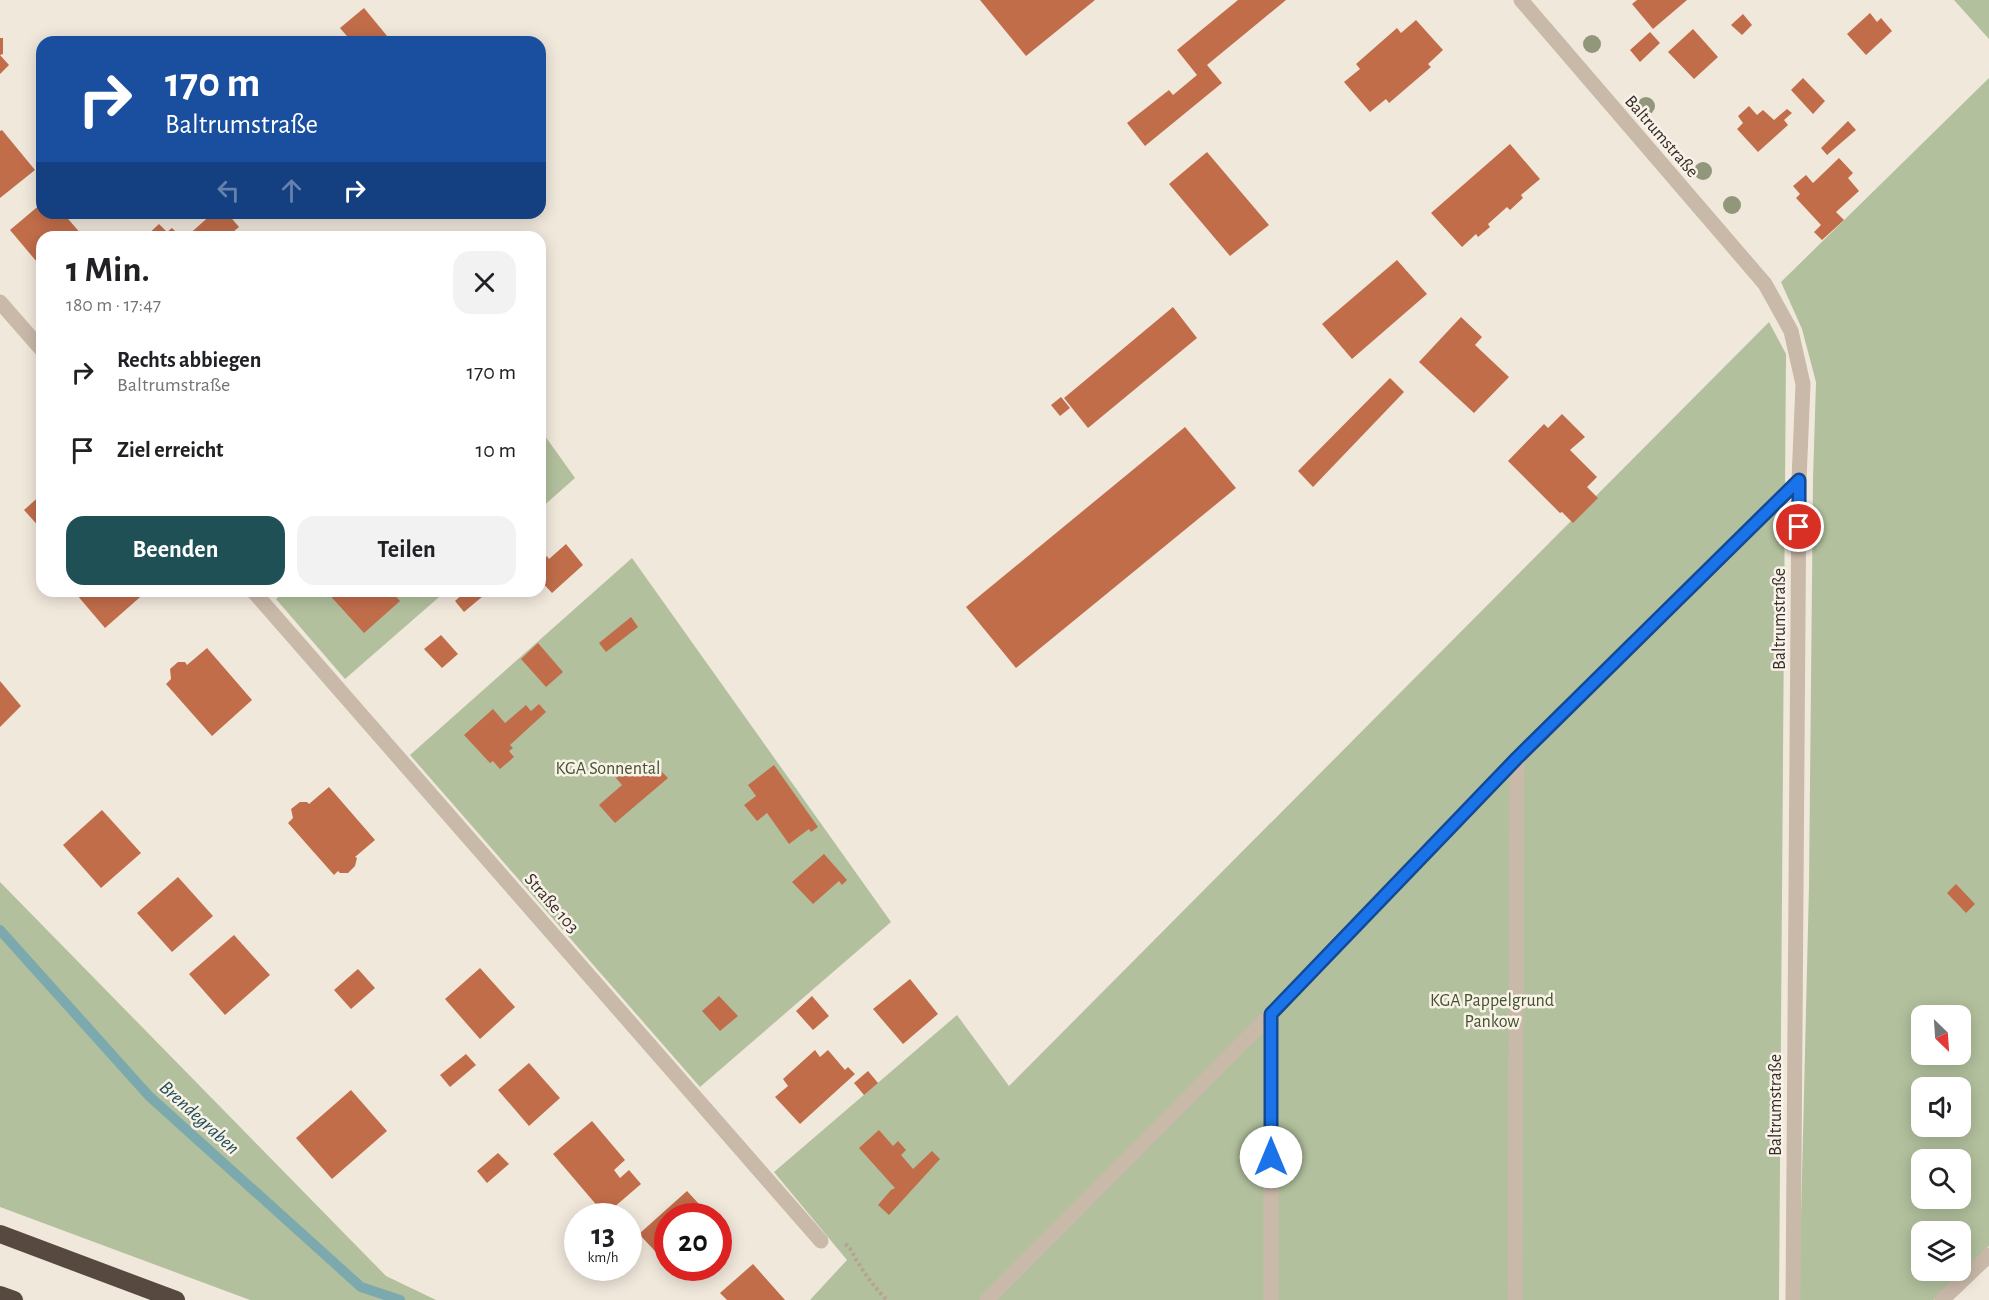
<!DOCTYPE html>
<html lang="de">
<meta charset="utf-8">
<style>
body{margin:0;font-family:"Alegreya Sans",sans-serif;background:#f2f2f2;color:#202124;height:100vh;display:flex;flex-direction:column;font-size:22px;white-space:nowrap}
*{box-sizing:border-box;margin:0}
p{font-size:20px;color:#757577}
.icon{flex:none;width:33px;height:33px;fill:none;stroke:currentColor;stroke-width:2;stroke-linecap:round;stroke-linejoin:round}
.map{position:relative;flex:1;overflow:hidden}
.sheet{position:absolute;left:36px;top:231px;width:510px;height:366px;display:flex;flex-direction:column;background:#fff;border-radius:18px;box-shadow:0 3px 15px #0003}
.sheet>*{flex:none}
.banner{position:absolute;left:36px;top:36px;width:510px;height:183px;border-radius:18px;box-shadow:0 3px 15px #0003;background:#1a4fa0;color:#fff;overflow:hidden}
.needle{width:39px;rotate:155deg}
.controls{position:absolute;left:1911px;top:1005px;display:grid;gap:12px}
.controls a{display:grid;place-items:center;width:60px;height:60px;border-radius:12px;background:#fff;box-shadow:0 3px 15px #0003;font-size:30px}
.speed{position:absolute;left:564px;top:1203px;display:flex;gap:12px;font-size:30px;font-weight:700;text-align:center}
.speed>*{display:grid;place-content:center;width:78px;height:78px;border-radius:50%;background:#fff;box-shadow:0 3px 15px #0003;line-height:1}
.speed small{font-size:15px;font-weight:400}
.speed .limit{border:9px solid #d22;background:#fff;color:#111}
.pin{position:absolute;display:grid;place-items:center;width:51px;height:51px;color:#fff;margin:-26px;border:3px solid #fff;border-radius:50%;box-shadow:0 2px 6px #0007}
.me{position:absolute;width:66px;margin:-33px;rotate:0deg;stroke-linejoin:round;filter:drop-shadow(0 0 4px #0008)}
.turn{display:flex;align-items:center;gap:21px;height:126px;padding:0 30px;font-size:27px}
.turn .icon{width:78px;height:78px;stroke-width:2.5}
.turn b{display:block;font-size:42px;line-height:51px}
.lanes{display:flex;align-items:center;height:57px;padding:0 30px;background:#0003;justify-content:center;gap:30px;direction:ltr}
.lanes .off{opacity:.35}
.round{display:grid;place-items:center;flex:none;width:63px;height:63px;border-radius:18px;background:#f2f2f2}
.overview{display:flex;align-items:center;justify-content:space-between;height:102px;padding:0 30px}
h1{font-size:36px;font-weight:700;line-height:45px}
.button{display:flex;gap:12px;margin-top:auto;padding:12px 30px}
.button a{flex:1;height:69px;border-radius:18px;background:#1f5056;color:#fff;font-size:24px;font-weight:700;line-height:69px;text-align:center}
.button a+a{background:#f2f2f2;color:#202124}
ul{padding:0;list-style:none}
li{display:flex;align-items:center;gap:18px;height:78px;padding:0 30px}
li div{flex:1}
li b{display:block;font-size:22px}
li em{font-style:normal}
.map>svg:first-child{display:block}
</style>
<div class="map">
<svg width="1989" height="1300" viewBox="0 0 1989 1300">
<rect width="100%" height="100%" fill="#f1e8dc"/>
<g fill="#b2c09d" fill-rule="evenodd">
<polygon points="1954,0 1989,0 1989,39"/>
<path d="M1989,78V1246L1934,1300H1799L1809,886L1813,479L1816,382L1802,329L1781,282ZM1922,1016H1960V1054H1922ZM1922,1088H1960V1126H1922ZM1922,1160H1960V1198H1922ZM1922,1232H1960V1270H1922Z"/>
<polygon points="1769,322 1786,354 1779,1300 810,1300 847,1260 774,1172 957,1015 1009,1086"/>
<polygon points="540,429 575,478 540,509"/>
<polygon points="632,558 891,922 700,1087 410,755"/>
<polygon points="285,591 446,591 345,679 276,599"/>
<polygon points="0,882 386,1276 436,1300 250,1300 0,1207"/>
</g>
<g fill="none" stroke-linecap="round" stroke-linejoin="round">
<polyline stroke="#7ca9ad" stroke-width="10" points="0,930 149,1096 361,1287 400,1300"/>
</g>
<g fill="#c16d4a">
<polygon points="980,0 1095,0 1026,56"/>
<polygon points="1238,0 1286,0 1207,65 1222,83 1145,146 1127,123 1169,90 1173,95 1197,75 1177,50"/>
<polygon points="1637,0 1687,0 1653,29 1632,4"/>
<polygon points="364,8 392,42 352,42 340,28"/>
<polygon points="1870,13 1877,22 1881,18 1892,31 1866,55 1847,34"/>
<polygon points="1743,14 1752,25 1742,35 1731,25"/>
<polygon points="1416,20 1443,50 1428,64 1431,67 1389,103 1386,99 1370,112 1344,82 1360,69 1356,64 1397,28 1401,33"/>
<polygon points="1693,29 1718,57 1694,79 1668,52"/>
<polygon points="1650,32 1660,43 1640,62 1630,50"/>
<polygon points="0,38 3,38 3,54 0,55 9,65 0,74"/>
<polygon points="1803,78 1825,101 1813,114 1791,90"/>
<polygon points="1749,106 1757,115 1763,110 1774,120 1787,109 1792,113 1784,120 1788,125 1758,152 1737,129 1743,123 1738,116"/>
<polygon points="1848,121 1856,130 1827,155 1821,148"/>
<polygon points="2,130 35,170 0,198 0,131"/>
<polygon points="1510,144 1540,179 1521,195 1523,198 1510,210 1507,207 1488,224 1490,227 1478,237 1476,234 1462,247 1431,213"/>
<polygon points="1207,152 1269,225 1230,256 1169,184"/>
<polygon points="1839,158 1853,173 1848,178 1859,191 1836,212 1844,220 1822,240 1814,232 1821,225 1796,198 1800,194 1793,186 1806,175 1813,183"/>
<polygon points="42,203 42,213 63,213 82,235 79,237 42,237 42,268 10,230"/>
<polygon points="213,213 227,213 239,227 227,237 186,237"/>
<polygon points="159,224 167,232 172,228 181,237 145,237"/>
<polygon points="1397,260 1427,294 1352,359 1322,324"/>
<polygon points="1173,307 1197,338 1088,428 1064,398"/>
<polygon points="1461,317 1482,337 1475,345 1509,377 1474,413 1419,362"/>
<polygon points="1390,378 1404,392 1313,487 1298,471"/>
<polygon points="1061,397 1070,408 1060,416 1051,405"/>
<polygon points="1562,414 1585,437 1570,450 1597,477 1587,487 1598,498 1573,523 1562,512 1560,513 1508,461 1544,424 1548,428"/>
<polygon points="1185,427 1236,488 1016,668 966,607"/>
<polygon points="42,494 42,530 24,510"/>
<polygon points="566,544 583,565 552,593 540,580 540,563 547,556 549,559"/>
<polygon points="81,591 147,591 105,628 77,595"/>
<polygon points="326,591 391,591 400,601 364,633"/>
<polygon points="466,591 489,591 464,612 455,601"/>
<polygon points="631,617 638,627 606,652 599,643"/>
<polygon points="441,635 458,654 442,668 424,649"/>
<polygon points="538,643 563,672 546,687 521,659"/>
<polygon points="207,648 252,700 212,736 166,684 171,679 170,669 178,662 185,662 187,665"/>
<polygon points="0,681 21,706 0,727"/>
<polygon points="539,704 546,712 510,745 513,748 509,751 514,757 500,769 493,761 490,763 464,735 493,709 505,723 526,705 531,711"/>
<polygon points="651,761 668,778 615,823 599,805 622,785 616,778 625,770 631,777"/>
<polygon points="774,765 818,827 811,832 809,829 789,844 767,813 757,821 744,805 756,796 748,785"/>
<polygon points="329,787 375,840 355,857 357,858 355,866 348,873 340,873 338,871 334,875 288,823 293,818 291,809 300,802 307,802 309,804"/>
<polygon points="102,810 141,853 101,888 63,845"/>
<polygon points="824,854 847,880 842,885 839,881 813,904 792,882"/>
<polygon points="178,877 213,916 172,952 137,913"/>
<polygon points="1956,884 1975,904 1966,913 1947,893"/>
<polygon points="234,935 270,975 225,1015 189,974"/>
<polygon points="480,968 515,1007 480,1039 445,999"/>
<polygon points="358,969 375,988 351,1009 334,990"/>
<polygon points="910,979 938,1014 903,1044 873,1009"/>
<polygon points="719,996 738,1016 720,1031 702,1011"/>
<polygon points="812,996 829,1016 813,1030 796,1011"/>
<polygon points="815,1050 820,1057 828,1050 845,1070 848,1067 855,1074 800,1124 775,1097 788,1086 783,1079"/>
<polygon points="466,1054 476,1065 450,1087 440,1075"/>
<polygon points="529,1063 560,1098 529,1126 498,1090"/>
<polygon points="868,1071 878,1083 864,1095 854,1083"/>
<polygon points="351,1090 387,1131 332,1179 296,1138"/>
<polygon points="592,1121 625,1160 614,1170 620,1178 629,1170 641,1184 605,1215 553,1154"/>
<polygon points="879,1130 893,1146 898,1141 906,1150 901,1155 913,1169 932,1151 940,1159 889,1215 878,1205 891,1190 895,1188 859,1148"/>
<polygon points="498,1153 509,1164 487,1183 477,1171"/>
<polygon points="687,1191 710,1216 668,1216 668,1265 639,1234"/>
<polygon points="753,1264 785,1300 727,1300 720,1293"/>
</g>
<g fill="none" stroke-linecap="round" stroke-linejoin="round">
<path stroke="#b5a393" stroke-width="4" stroke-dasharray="3 3" stroke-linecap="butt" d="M845,1244C853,1249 853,1256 859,1264C867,1277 876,1289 887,1300"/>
<g stroke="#c9b9a9" stroke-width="15">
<polyline points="987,1300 1271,1014 1517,758 1799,480"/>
<polyline points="1271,1300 1271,1014"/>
<polyline points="1515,1300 1517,758"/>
<polyline points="1942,1300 1989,1255"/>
</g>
<g stroke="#c9b9a9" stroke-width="15">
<polyline points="1521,0 1765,284 1791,331 1803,384 1799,480 1793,1300"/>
<polyline points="0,302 42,350"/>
<polyline points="253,591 821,1241"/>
</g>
<g stroke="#574840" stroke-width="18">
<polyline points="0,1234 176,1300"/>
<polyline points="0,1295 14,1300"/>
</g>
</g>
<g fill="#92977c">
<circle cx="1592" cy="44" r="9"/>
<circle cx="1646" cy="106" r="9"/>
<circle cx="1703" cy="171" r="9"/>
<circle cx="1732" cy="205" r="9"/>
</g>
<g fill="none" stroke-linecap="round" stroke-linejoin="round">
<g stroke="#114b97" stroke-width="15">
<polyline id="route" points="1271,1157 1271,1014 1517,758 1799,480 1799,527"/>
</g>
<use href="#route" stroke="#1a73e8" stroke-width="10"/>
</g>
<g text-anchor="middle" stroke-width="5" stroke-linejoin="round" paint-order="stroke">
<g font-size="18" fill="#362d28" stroke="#f9f2e9">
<text transform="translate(1662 136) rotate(49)" y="6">Baltrumstraße</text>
<text transform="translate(1779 619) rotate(-90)" y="6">Baltrumstraße</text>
<text transform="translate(552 903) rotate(49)" y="6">Straße 103</text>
<text transform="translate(1775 1105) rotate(-90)" y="6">Baltrumstraße</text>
</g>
<g font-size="18" fill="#44542d" stroke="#f9f2e9">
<text x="608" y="774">KGA Sonnental</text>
<text x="1492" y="1006">KGA Pappelgrund<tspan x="1492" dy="21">Pankow</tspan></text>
</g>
<g font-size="20" font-style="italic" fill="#1f5056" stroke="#f9f2e9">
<text transform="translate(200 1117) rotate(42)" y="7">Brendegraben</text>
</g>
</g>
</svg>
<div class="controls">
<a><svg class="needle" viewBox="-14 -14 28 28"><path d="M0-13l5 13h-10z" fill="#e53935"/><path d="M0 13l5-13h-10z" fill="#757577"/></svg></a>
<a><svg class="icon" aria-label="sound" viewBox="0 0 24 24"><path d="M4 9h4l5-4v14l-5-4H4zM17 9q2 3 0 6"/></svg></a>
<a><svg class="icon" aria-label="search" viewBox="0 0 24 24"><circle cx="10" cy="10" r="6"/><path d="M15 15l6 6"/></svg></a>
<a><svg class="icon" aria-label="layers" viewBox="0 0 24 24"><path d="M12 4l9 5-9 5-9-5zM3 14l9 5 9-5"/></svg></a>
</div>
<div class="speed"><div>13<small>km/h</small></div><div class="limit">20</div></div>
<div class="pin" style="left:1799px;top:527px;background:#d93025"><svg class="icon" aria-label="arrive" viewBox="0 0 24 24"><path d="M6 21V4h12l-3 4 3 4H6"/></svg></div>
<svg class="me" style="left:1271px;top:1157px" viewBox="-20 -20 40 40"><circle r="19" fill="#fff"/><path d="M0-13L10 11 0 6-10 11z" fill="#1a73e8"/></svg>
<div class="banner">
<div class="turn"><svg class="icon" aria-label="right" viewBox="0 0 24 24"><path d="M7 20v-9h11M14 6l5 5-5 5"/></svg><div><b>170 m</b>Baltrumstraße</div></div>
<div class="lanes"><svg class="icon off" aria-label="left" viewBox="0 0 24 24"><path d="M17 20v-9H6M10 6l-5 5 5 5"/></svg><svg class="icon off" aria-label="ahead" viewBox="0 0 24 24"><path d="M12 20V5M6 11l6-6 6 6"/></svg><svg class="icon" aria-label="right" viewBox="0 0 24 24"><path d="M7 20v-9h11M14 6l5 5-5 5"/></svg></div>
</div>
<section class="sheet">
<div class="overview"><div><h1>1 Min.</h1><p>180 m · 17:47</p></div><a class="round"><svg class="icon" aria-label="close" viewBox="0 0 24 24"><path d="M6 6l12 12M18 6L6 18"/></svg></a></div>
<ul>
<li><svg class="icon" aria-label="right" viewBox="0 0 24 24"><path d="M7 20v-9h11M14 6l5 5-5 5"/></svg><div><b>Rechts abbiegen</b><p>Baltrumstraße</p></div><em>170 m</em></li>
<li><svg class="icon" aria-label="arrive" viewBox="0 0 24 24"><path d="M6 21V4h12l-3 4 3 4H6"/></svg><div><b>Ziel erreicht</b></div><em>10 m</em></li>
</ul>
<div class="button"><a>Beenden</a><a>Teilen</a></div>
</section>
</div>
